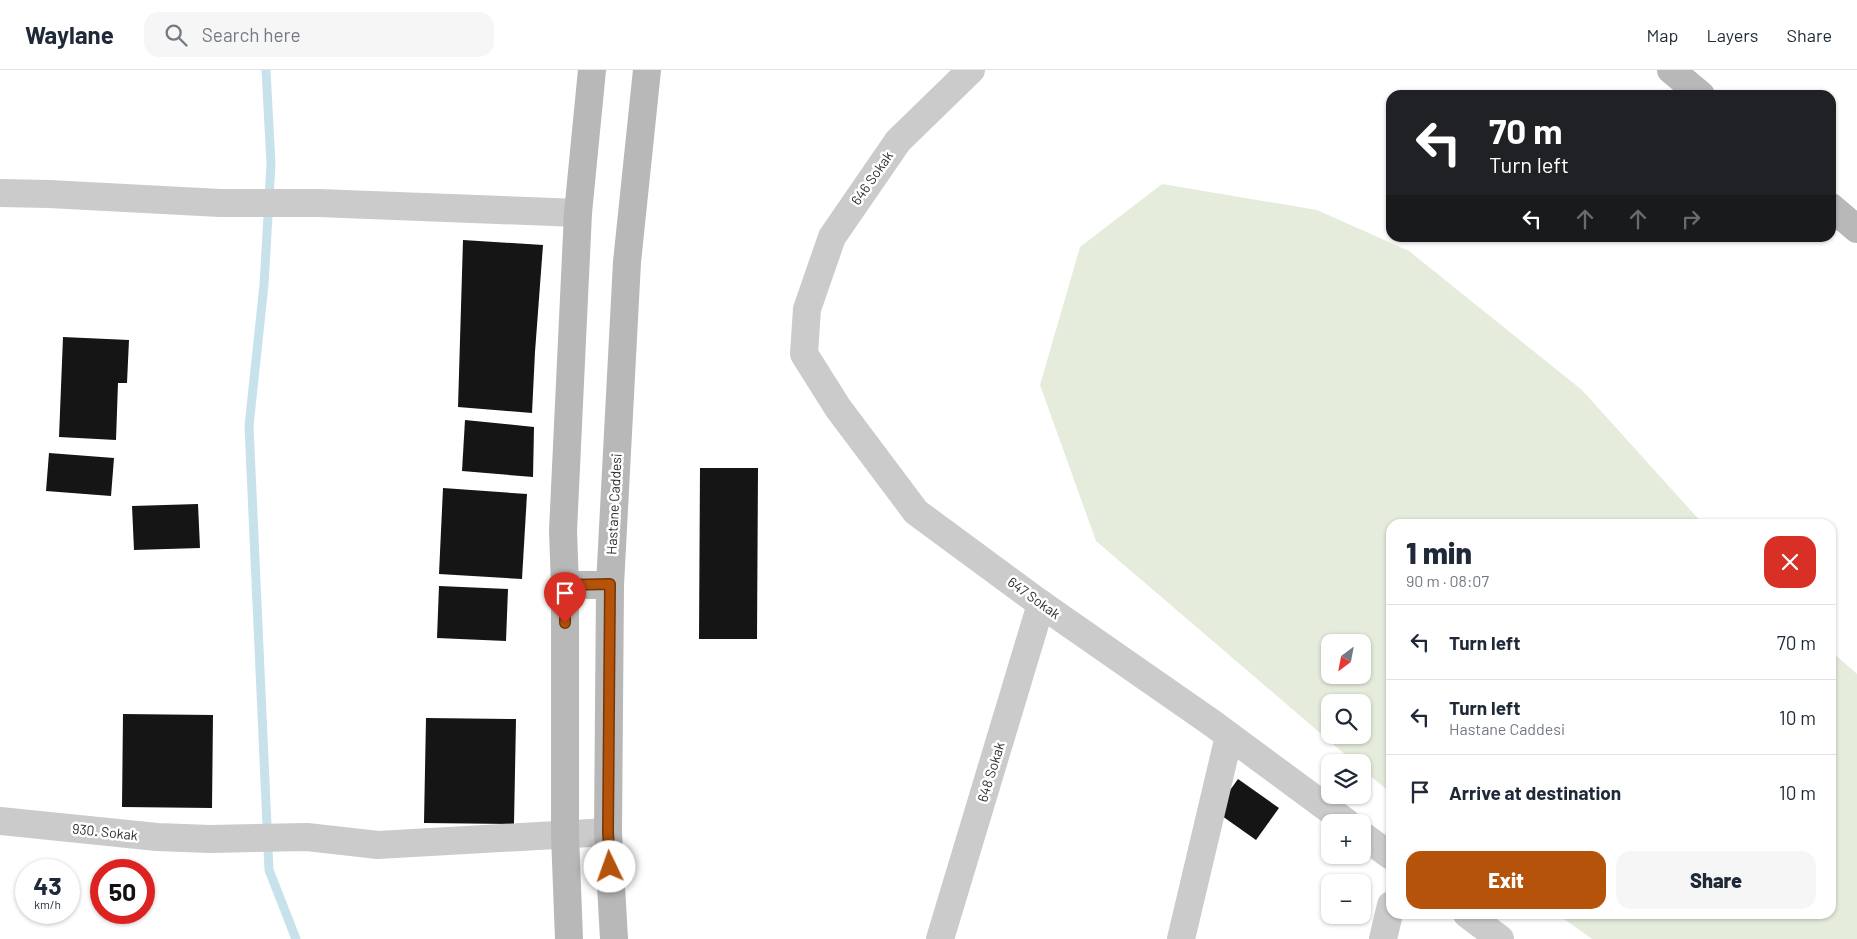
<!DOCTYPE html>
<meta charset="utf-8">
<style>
body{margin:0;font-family:Barlow,sans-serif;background:#f6f6f7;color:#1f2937;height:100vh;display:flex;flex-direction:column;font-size:19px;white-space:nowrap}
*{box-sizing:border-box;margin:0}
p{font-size:16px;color:#747a83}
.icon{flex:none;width:28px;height:28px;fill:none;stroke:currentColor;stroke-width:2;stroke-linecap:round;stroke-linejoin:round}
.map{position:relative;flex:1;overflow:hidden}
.side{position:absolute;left:1386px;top:449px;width:450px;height:400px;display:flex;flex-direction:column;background:#fff;border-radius:15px;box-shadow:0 1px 4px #0004}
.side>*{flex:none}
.hud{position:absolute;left:1386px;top:20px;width:450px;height:152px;border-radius:15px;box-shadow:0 1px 4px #0004;background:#202124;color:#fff;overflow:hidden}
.needle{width:32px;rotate:212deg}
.fabs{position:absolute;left:1321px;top:564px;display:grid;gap:10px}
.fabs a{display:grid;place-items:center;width:50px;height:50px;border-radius:10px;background:#fff;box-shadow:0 1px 4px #0004;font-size:25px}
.speed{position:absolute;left:15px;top:789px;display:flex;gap:10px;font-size:25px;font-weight:700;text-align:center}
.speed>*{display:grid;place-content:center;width:65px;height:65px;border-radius:50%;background:#fff;box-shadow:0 1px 4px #0004;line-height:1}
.speed small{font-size:12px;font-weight:400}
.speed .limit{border:8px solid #d22;background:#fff;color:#111}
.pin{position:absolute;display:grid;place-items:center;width:42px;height:42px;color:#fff;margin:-51px -21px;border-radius:50% 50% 50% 0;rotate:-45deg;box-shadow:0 0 5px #0007}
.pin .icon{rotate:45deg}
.me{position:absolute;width:55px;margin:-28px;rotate:357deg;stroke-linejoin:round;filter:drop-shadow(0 0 4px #0008)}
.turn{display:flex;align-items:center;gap:18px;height:105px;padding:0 20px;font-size:22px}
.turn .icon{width:65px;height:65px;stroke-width:2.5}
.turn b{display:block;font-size:35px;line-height:42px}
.lanes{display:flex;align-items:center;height:48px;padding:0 20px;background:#0003;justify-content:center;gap:25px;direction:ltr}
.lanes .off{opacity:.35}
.round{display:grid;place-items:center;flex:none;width:52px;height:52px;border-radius:15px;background:#f6f6f7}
.summary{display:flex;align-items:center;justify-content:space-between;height:85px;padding:0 20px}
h1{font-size:30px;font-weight:800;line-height:38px}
.primary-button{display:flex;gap:10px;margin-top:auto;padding:10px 20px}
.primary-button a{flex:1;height:58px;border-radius:15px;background:#b45309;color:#fff;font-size:20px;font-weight:800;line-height:58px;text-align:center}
.primary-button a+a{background:#f6f6f7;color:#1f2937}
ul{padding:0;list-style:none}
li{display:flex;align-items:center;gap:15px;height:75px;padding:0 20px;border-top:1px solid #e0e1e3}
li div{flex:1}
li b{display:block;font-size:19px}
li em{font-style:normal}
header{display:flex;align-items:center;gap:30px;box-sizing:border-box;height:70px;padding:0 25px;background:#fff;border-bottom:1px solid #e0e1e3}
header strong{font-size:24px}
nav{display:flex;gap:28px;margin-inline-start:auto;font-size:18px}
.search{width:350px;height:45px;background:#f6f6f7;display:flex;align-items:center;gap:12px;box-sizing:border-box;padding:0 18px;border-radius:15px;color:#747a83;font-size:19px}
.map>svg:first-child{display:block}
</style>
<header>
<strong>Waylane</strong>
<div class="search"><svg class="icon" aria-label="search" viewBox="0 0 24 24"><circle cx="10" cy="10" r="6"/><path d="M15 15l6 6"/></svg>Search here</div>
<nav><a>Map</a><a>Layers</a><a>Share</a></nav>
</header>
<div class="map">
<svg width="1857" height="869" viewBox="0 0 1857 869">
<rect width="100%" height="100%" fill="#fff"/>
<g fill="#e6ecdc" fill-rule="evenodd">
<path d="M1162,114L1317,140L1409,181L1582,320L1703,454H1391V723L1363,700L1362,692H1354L1096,471L1040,315L1080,177ZM1330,572H1362V605H1330ZM1330,632H1362V665H1330Z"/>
<polygon points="1831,581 1857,604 1857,869 1592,869 1557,844 1831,844"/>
</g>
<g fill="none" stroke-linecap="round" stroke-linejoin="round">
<polyline stroke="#c8e2ec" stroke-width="9" points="266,0 271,94 264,215 249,356 269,800 296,869"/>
</g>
<g fill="#151515">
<polygon points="463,170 543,175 535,282 532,343 458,337"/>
<polygon points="63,267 129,270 127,313 118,313 116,370 59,367"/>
<polygon points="465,350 534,357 533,407 462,401"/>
<polygon points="49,383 114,388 111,426 46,421"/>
<polygon points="700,398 758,398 757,569 699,569"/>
<polygon points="443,418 527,424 522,509 439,504"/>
<polygon points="198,434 200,478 134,480 132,436"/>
<polygon points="439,516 508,519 506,571 437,568"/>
<polygon points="123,644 213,645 212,738 122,737"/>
<polygon points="426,648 516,649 514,754 424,753"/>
<polygon points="1238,709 1279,738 1256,770 1215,741"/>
</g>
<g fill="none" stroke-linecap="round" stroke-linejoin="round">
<g stroke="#cbcbcb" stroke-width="28">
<polyline points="971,0 898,71 832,167 807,239 804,284 838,338 916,442 1041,534 1212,653 1346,752"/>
<polyline points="0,123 49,124 220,133 318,133 578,143"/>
<polyline points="0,751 157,767 210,769 307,767 378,775 608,762"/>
<polyline points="1362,765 1391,786"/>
<polyline points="1467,844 1500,869"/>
<polyline points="940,869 1041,534"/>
<polyline points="1181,869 1229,666"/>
<polyline points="1383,869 1391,835"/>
</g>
<g stroke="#b8b8b8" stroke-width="28">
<polyline points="1671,0 1701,25"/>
<polyline points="1831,137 1857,159"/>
<polyline points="565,515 610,515"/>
<polyline points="569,869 565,765 565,515 563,461 578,143 592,0"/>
<polyline points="614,869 608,762 610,515 627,192 647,0"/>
</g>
</g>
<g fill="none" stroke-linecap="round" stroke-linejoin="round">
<g stroke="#753606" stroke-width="12">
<polyline id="route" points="565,553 565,515 610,514 608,762 610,797"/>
</g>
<use href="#route" stroke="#b45309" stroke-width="9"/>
</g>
<g text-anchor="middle" stroke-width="5" stroke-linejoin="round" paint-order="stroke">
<g font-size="14" fill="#2e2e2e" stroke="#fff">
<text transform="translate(872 108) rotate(-55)" y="5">646 Sokak</text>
<text transform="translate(614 434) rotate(-87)" y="5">Hastane Caddesi</text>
<text transform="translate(1034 528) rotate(36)" y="5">647 Sokak</text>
<text transform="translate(991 702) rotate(-73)" y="5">648 Sokak</text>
<text transform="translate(105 762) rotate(6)" y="5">930. Sokak</text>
</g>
</g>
</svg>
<div class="fabs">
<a><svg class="needle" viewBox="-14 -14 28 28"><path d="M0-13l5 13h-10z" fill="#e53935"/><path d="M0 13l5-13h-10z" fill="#747a83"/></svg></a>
<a><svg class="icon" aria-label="search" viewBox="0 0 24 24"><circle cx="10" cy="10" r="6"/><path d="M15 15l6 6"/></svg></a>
<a><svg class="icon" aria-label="layers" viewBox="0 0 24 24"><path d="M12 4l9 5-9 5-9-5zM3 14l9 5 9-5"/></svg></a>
<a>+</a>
<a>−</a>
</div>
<div class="speed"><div>43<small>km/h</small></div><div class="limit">50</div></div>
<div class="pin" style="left:565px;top:553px;background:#d93025"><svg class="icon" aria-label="arrive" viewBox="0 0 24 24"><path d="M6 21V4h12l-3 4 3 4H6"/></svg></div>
<svg class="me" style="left:610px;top:797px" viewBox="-20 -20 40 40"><circle r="19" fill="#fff"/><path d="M0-13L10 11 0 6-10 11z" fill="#b45309"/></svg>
<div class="hud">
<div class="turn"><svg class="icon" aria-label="left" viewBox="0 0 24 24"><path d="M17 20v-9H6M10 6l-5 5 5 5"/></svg><div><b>70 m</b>Turn left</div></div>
<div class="lanes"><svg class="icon" aria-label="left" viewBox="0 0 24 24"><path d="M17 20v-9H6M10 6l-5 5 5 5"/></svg><svg class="icon off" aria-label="ahead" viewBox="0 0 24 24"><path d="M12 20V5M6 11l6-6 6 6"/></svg><svg class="icon off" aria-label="ahead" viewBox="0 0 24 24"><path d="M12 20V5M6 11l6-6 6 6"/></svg><svg class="icon off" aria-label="right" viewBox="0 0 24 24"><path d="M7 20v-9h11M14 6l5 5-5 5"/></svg></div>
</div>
<section class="side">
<div class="summary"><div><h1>1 min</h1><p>90 m · 08:07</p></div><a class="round" style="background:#d93025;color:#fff"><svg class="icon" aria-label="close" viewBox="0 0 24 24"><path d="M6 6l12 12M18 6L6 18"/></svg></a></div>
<ul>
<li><svg class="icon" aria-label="left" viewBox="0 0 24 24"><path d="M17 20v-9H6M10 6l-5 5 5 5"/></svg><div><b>Turn left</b></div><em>70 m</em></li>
<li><svg class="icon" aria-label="left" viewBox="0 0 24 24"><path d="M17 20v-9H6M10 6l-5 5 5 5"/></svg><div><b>Turn left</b><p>Hastane Caddesi</p></div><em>10 m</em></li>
<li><svg class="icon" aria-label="arrive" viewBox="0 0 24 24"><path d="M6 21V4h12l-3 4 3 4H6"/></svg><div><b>Arrive at destination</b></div><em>10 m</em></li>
</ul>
<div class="primary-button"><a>Exit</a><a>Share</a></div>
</section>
</div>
